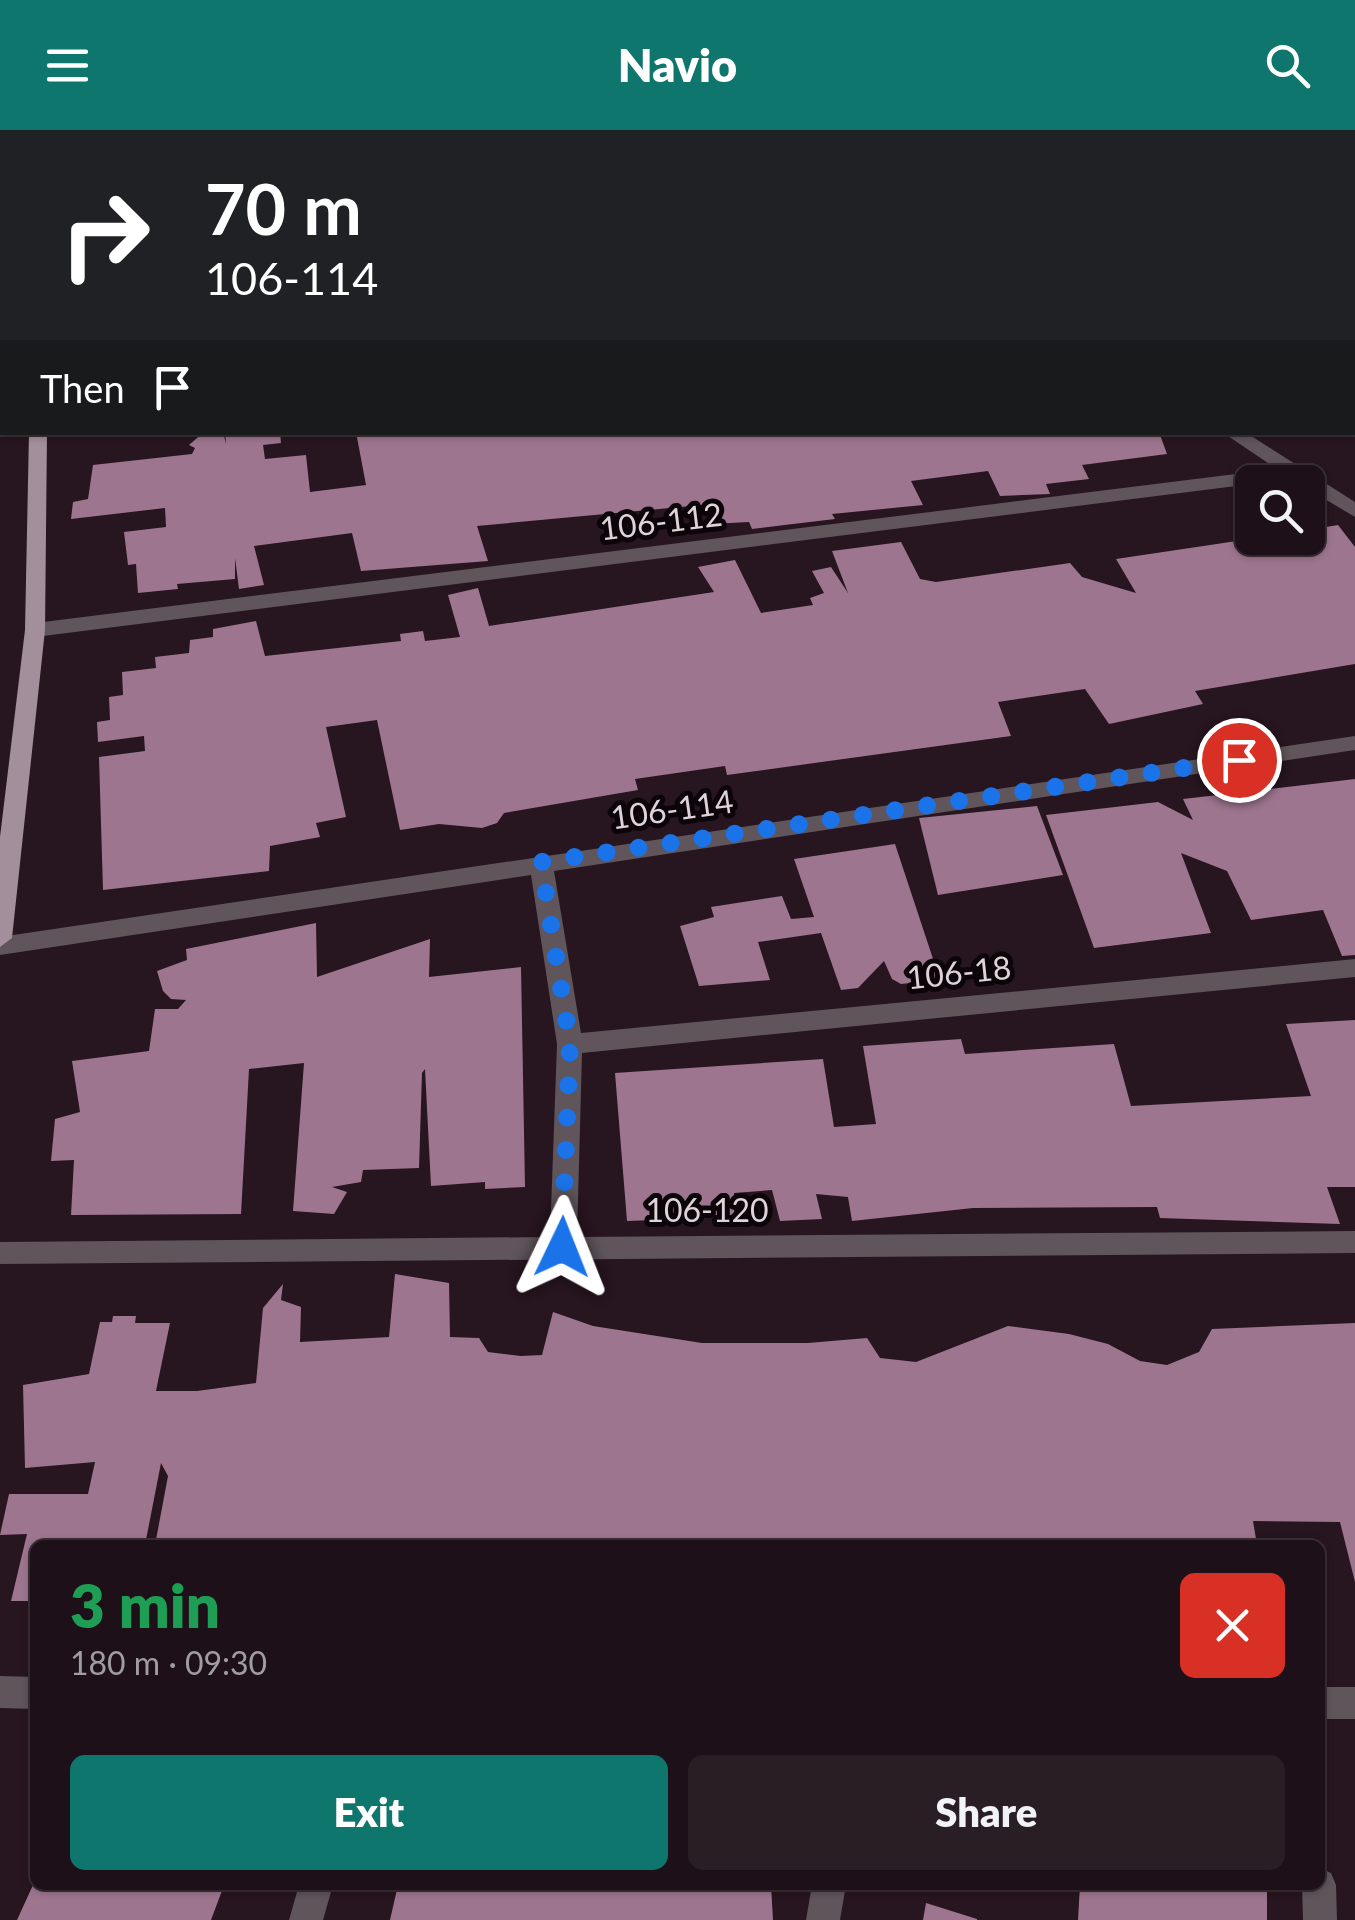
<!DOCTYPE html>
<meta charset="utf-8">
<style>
body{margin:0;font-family:Lato,sans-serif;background:#2a1e25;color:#f1f3f6;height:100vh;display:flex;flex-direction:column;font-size:38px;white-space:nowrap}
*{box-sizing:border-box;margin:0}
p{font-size:32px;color:#a09da2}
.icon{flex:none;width:55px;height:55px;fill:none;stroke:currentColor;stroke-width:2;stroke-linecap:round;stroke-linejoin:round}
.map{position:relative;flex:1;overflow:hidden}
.sheet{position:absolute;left:30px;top:1410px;width:1295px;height:350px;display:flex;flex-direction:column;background:#1d1018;border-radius:15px;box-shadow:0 2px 8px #0004,0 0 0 2px #3b3037}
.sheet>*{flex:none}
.top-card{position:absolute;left:0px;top:0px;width:1355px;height:305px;box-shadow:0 2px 8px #0004,0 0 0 2px #3b3037;background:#202124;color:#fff;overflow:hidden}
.fabs{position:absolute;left:1235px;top:335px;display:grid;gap:20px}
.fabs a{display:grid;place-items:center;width:90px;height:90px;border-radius:15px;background:#1d1018;box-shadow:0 2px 8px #0004,0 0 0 2px #3b3037;font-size:50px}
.pin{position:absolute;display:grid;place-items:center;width:85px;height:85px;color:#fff;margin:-42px;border:5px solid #fff;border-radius:50%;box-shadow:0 2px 10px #0007}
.me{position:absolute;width:110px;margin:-55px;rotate:2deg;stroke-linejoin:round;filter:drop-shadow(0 0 8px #0008)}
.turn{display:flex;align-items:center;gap:35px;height:210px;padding:0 40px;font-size:45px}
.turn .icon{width:130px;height:130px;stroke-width:2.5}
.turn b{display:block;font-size:70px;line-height:85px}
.then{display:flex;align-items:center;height:95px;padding:0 40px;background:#0003;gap:20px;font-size:38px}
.round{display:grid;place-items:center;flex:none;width:105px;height:105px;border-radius:15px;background:#2a1e25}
.head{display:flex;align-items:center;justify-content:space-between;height:170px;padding:0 40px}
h1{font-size:60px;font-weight:800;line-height:75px;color:#1e9e55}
.primary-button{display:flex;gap:20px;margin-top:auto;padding:20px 40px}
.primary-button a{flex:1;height:115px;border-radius:15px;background:#0f766e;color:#fff;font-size:40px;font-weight:800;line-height:115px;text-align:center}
.primary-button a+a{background:#2a1e25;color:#f1f3f6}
header{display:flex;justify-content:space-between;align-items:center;height:130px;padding:0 40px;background:#0f766e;color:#fff;font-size:45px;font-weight:800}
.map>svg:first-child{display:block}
</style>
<header><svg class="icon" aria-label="menu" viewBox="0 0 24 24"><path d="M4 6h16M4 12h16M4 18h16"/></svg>Navio<svg class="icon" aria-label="search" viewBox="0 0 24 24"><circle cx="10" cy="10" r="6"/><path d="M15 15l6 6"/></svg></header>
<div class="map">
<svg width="1355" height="1790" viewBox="0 0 1355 1790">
<rect width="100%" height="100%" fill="#271520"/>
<g fill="#9e758f">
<polygon points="204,302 223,302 226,314 225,302 280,302 281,313 263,315 265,329 306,325 310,362 366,355 356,302 1159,302 1167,324 1082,335 1089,349 1046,354 1050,364 1000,366 988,341 911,351 923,375 832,384 835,389 793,394 752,399 749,392 711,394 702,375 477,396 488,431 361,441 352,403 254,416 264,455 239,459 235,428 235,449 177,454 178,459 138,463 136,434 128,435 124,402 166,397 165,378 71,389 73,372 88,369 93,335 192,324 195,318 189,315"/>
<polygon points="1338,395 1355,417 1355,534 1195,561 1203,574 1109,594 1085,559 998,572 1011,606 727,645 725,636 635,649 638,660 504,683 497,693 482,698 439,694 400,700 377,590 326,597 346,687 316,693 320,707 270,716 269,741 103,760 99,627 145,621 144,606 98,612 97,592 110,590 109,567 123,565 122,542 156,538 155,527 189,523 190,510 213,507 213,499 256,491 265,526 401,511 400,504 423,501 425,511 460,507 448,465 478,458 489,496 714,462 698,437 735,430 761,483 813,475 810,468 824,463 812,441 831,437 848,463 832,421 901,412 920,449 936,452 1070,433 1082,447 1136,463 1116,429 1257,408 1308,408 1308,400"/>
<polygon points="1355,649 1355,825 1342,826 1323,780 1251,790 1227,741 1181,723 1211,803 1094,818 1046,685 1158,672 1193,690 1183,669"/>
<polygon points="1037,676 1063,745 938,765 919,688"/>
<polygon points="895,714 940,850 901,854 892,849 884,831 858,858 841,860 821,803 758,812 770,850 699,856 680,796 714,787 711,777 782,766 791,789 814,787 794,729"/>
<polygon points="316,793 317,847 430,809 429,847 521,837 525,1057 485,1059 485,1052 431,1056 425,939 422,943 419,1038 363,1040 361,1052 332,1057 347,1062 334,1084 293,1081 304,933 249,939 241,1084 71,1085 74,1030 51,1031 55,989 80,982 72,931 149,921 155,879 178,879 186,870 171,869 163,861 157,841 187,830 186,819"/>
<polygon points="1355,890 1355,1057 1327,1057 1340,1094 1160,1088 1157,1077 973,1078 852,1091 848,1067 816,1064 822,1089 780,1091 772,1060 734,1063 734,1087 627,1091 615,943 823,929 834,997 876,994 863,916 961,909 965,924 1114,914 1131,976 1311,966 1286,894"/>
<polygon points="395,1144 449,1153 450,1207 479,1208 488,1222 521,1226 542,1225 553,1182 593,1196 702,1213 808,1213 867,1208 880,1228 916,1232 1008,1196 1069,1204 1108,1214 1140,1231 1167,1235 1199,1222 1212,1199 1355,1193 1355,1452 1340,1392 1253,1391 1257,1415 155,1415 168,1346 161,1333 145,1415 35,1415 35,1471 11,1471 27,1404 0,1405 9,1364 88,1364 95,1332 25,1338 23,1255 89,1244 100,1192 112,1192 113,1186 136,1186 135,1193 170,1193 156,1261 197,1261 256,1253 263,1178 283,1154 281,1170 301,1177 300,1212 389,1207"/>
<polygon points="33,1755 211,1755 223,1758 211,1790 17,1790"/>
<polygon points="398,1755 771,1755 773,1790 390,1790"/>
<polygon points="1080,1755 1267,1755 1267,1790 1078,1790"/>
<polygon points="926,1773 977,1789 977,1790 923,1790"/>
</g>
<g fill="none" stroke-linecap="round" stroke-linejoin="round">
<g fill="#5f555b" fill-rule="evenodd">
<polygon points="383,0 395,0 396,2 384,2"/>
<polygon points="588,0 600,0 601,2 589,2"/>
<polygon points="1352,181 1355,182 1355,190 1352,190"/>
<rect x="1352" y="277" width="3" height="8"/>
</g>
<g fill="#5f555b" fill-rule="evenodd">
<polygon points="739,0 756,0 758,2 741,2"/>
<polygon points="0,14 2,15 2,26 0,25"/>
<polygon points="1222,302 1245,302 1355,372 1355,387 1308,359 1308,352 1292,349 35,507 25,500 35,493 1277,339"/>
<polygon points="1355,606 1355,620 554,741 581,903 1355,829 1355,847 582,923 577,1107 1355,1101 1355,1123 0,1134 0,1112 550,1107 557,914 531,745 0,825 0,807"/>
<polygon points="0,1546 35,1547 35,1579 0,1578"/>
<rect x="1320" y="1557" width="35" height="32"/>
<polygon points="1320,1738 1331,1743 1336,1755 1337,1790 1303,1790 1302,1755 1320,1755"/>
<polygon points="299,1755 333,1755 323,1790 289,1790"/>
<polygon points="812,1755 846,1755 840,1790 806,1790"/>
</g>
<g fill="#a38f9b" fill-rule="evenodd">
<polygon points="0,45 2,46 2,60 0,59"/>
<rect x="0" y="98" width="2" height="10"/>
<polygon points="29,302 47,302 45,500 12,808 0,817 0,707 25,500"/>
</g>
</g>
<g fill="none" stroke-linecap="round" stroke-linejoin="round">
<polyline stroke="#1a73e8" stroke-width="18" stroke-dasharray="0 32.4" points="562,1117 570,914 541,732 1239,630"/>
</g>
<g text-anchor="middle" stroke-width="10" stroke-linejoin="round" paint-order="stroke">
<g font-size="32" fill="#dfd2d9" stroke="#0b0408">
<text transform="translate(661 392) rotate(-7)" y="11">106-112</text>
<text transform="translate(672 680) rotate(-8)" y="11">106-114</text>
<text transform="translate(959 843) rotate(-6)" y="11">106-18</text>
<text x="707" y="1092">106-120</text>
</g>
</g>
</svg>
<div class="fabs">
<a><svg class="icon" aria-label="search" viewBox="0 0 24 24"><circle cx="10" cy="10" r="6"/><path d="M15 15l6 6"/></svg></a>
</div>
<div class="pin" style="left:1239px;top:630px;background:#d93025"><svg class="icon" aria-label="arrive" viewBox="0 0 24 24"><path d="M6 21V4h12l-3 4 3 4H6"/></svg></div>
<svg class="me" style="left:562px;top:1117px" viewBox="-20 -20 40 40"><path d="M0-17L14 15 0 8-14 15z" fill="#1a73e8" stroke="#fff" stroke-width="4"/></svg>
<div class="top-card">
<div class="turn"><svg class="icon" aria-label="right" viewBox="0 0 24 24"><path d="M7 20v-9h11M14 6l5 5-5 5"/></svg><div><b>70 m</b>106-114</div></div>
<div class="then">Then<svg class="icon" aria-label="arrive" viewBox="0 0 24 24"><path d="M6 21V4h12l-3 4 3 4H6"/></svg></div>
</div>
<section class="sheet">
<div class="head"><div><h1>3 min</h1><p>180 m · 09:30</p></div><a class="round" style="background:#d93025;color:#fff"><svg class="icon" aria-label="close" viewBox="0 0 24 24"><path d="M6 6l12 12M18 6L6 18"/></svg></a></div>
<div class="primary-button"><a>Exit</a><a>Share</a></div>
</section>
</div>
